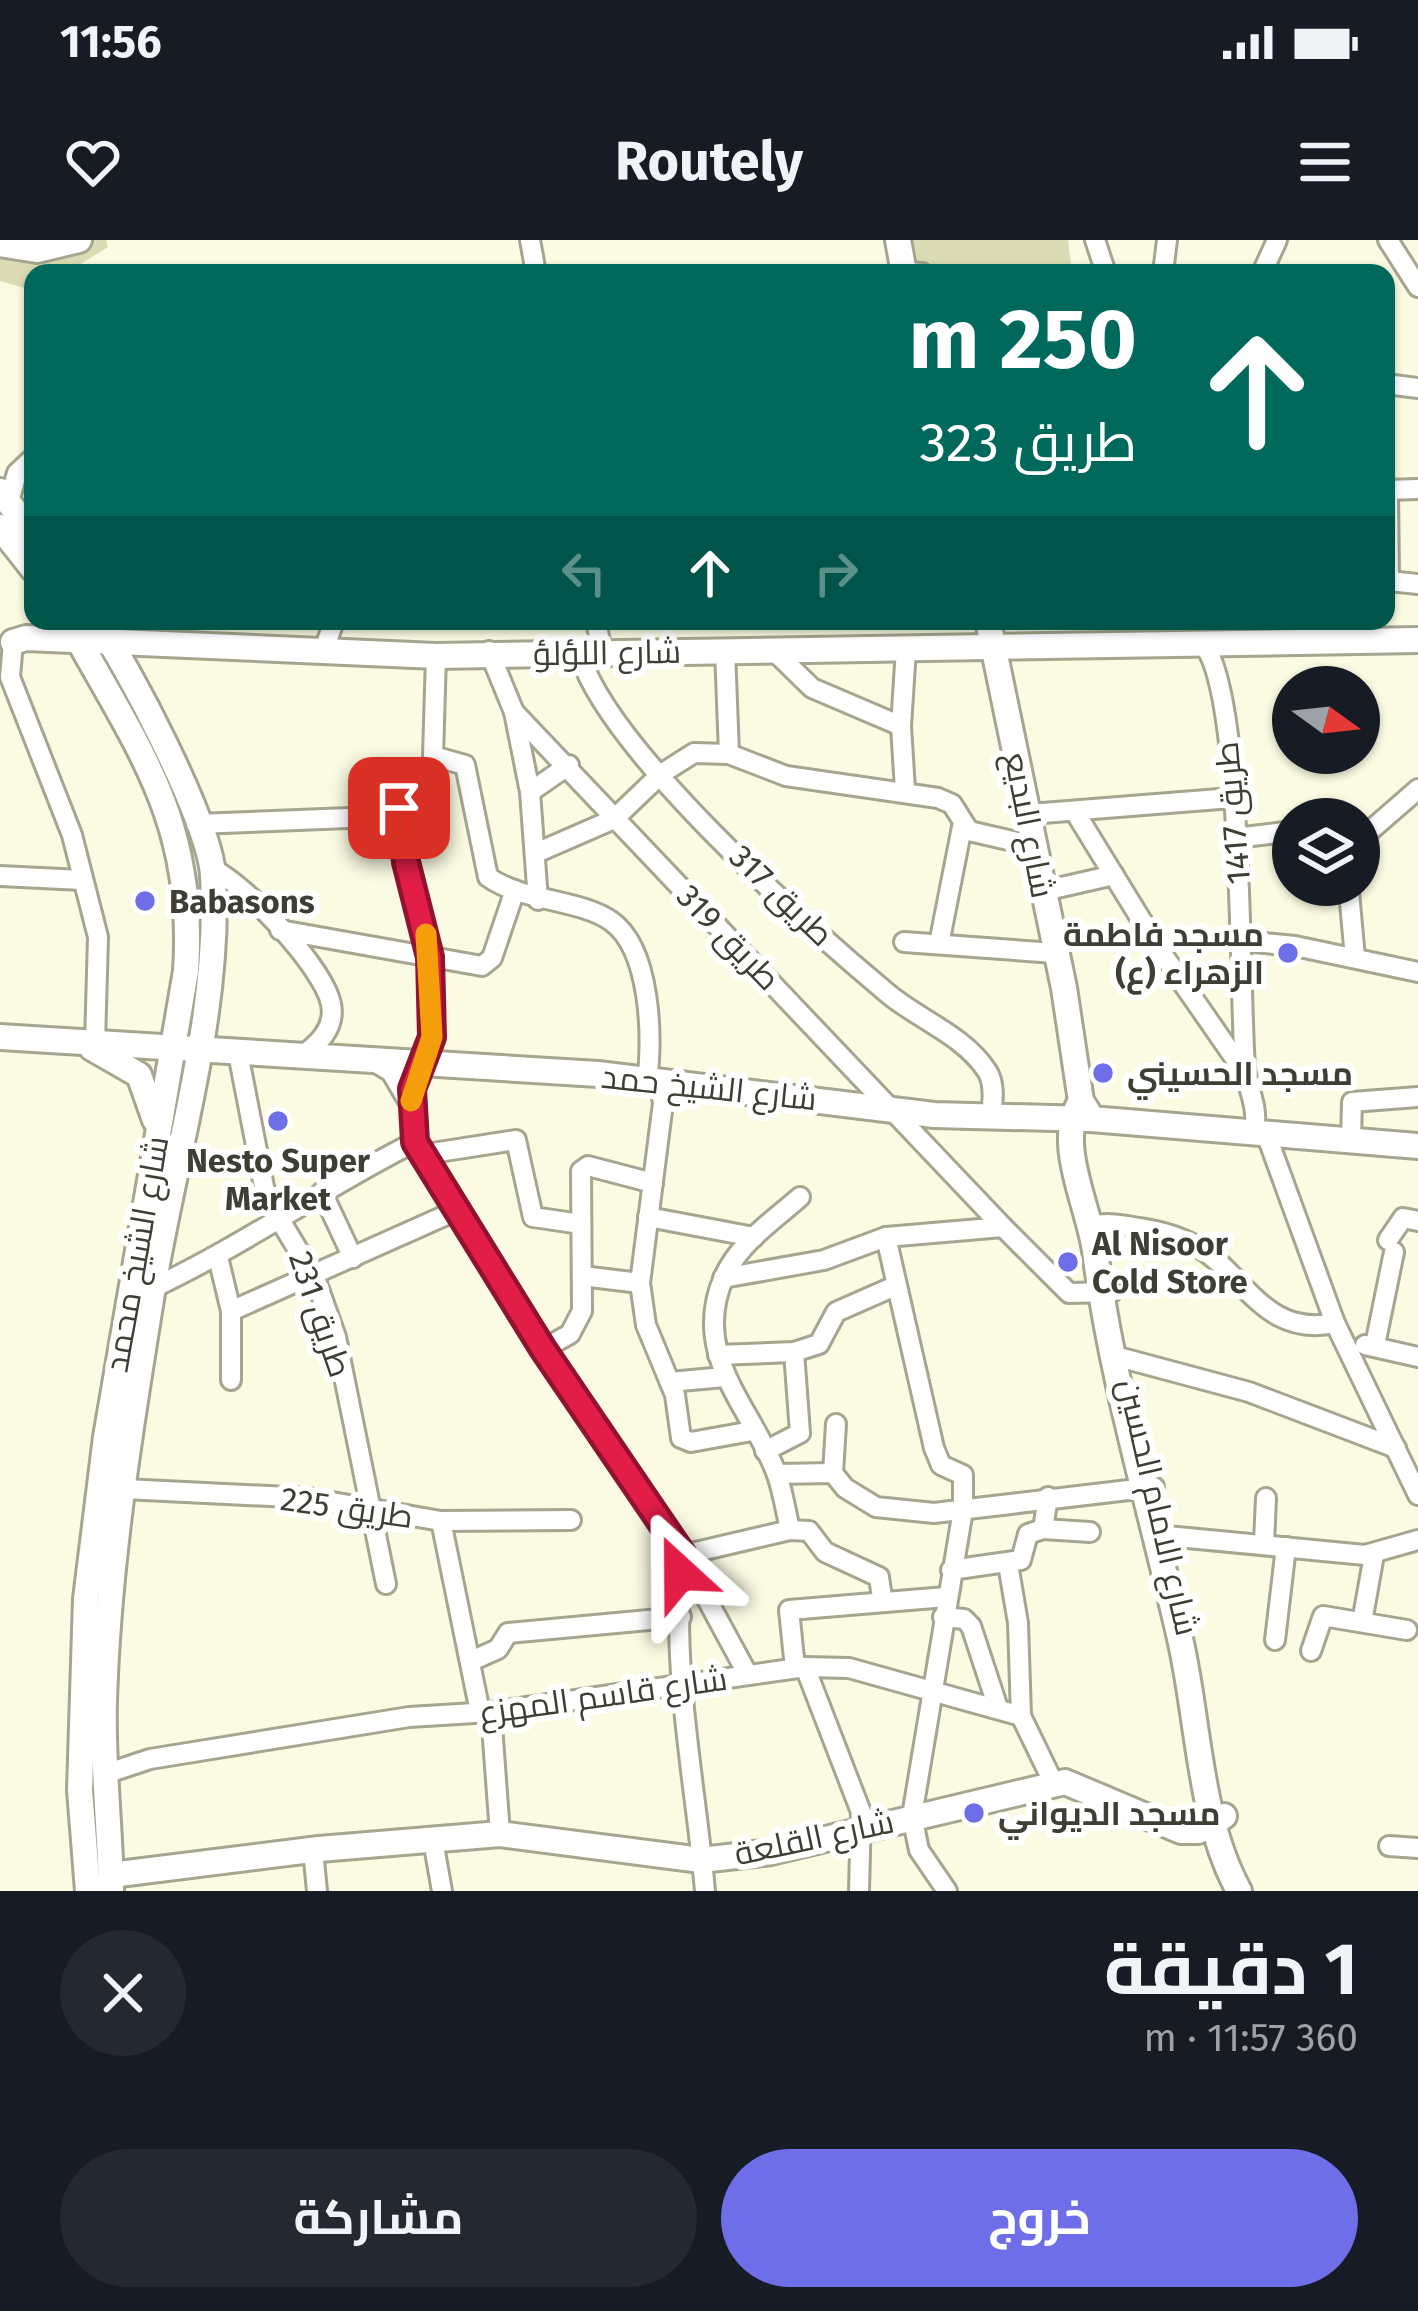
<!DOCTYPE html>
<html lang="ar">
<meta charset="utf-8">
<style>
body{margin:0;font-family:"Fira Sans",Cairo,sans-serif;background:#242831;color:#f1f3f6;direction:rtl;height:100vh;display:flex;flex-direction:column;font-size:45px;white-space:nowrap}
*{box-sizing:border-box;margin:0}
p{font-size:39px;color:#9ea1a6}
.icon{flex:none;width:66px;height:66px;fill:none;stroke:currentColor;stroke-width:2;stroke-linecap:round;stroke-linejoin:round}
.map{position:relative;height:1651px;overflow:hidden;direction:ltr}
.drawer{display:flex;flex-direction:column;background:#171b24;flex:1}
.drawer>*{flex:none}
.top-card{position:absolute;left:24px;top:24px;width:1371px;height:366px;border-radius:24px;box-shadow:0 3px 9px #0004;direction:rtl;background:#00695c;color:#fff;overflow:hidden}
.needle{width:78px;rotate:105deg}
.tools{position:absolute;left:1272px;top:426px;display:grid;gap:24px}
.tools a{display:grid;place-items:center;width:108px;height:108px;border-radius:50%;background:#171b24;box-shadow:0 3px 9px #0004;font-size:60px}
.pin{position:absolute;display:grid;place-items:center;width:102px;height:102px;color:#fff;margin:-51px;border-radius:24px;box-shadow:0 6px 18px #0006}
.me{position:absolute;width:132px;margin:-66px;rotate:336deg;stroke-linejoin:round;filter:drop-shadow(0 0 9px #0008)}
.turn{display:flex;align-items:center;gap:42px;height:252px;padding:0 60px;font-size:54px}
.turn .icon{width:156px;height:156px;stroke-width:2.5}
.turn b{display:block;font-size:84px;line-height:102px}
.lanes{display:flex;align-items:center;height:114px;padding:0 60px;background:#0003;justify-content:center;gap:60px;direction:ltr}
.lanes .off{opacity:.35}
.round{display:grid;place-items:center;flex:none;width:126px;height:126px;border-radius:63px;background:#242831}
.head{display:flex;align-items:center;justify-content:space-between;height:204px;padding:0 60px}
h1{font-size:72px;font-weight:700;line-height:90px}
.action{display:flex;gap:24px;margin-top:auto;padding:24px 60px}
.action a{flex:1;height:138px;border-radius:72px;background:#6e6ee8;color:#fff;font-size:48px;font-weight:700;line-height:138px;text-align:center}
.action a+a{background:#242831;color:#f1f3f6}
.status{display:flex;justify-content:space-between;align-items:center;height:84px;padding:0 60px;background:#171b24;direction:ltr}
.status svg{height:33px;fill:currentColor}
header{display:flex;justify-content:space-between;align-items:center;height:156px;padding:0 60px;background:#171b24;font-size:54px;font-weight:700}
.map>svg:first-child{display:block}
</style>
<div class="status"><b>11:56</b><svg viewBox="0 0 49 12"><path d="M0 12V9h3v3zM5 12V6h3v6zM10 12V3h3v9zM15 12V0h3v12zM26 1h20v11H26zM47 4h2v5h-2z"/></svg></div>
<header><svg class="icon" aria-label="menu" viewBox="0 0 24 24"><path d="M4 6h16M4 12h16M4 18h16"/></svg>Routely<svg class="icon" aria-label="heart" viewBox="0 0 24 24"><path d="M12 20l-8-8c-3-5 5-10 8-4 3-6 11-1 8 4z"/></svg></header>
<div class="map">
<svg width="1418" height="1651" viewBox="0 0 1418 1651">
<rect width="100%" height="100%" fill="#fbfbe4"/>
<g fill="#dcdcb4">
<polygon points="0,0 106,0 108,7 66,33 33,33 28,49 0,41"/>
<polygon points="903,0 1068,0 1072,32 907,27"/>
</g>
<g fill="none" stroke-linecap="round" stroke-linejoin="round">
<g stroke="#a5a590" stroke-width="24">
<g id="street">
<polyline points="530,0 536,33"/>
<polyline points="1095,0 1106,33"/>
<polyline points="1388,0 1418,47"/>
<polyline points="904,32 922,33"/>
<polyline points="1163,33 1167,0"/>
<polyline points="1262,33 1277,0"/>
<polyline points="1386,144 1418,148"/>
<polyline points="1386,250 1418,249"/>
<polyline points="1388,250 1389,341 1418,344"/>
<polyline points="9,262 17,233 33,218"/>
<polyline points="596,381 603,417"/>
<polyline points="13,402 10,437 72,595 98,697 95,803"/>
<path d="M1202,403C1244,448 1239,752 1245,827C1247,849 1259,866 1254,890"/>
<polyline points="725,410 729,514"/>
<polyline points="773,410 812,448 901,486 905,550"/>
<polyline points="489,411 514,472 1003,987 1069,1053 1112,1052"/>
<polyline points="323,413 334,381"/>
<path d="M580,415C608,509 807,686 886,752C917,779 964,795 987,831C995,843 993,861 991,875"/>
<path d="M436,416L433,516L465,525L488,637C524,662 579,659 611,681C651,709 653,799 647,841"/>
<polyline points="514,472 530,552 538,660"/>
<polyline points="901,486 906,409"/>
<polyline points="530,552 569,525"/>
<polyline points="399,568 406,622 430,717 432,798 412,849 415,902 543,1109 683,1315 748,1435"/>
<polyline points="1075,572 1161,712 1245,833"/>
<polyline points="1030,574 1232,558"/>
<polyline points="196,584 399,576"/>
<polyline points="1364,596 1418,549"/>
<polyline points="1236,598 1293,591"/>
<polyline points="536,613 614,579 661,534 694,513 729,514 786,536 938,558 952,564 969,591 1034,606"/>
<path d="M213,629C246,645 324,728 331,764C336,789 317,805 299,818"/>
<polyline points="0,636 82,640"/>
<polyline points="1044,651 1114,635"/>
<polyline points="1349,652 1355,718"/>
<polyline points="280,690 482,726 492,718 515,650"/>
<polyline points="1243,701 1295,706 1418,732"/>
<polyline points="904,702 1055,713"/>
<polyline points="939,704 962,587"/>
<polyline points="238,813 266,957 315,1038 336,1097 386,1344"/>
<polyline points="373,821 391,832 411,866"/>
<polyline points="659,841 663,863 640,1043 646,1085 675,1155 681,1198 691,1202 752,1191"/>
<polyline points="1265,891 1335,1083 1418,1255"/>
<polyline points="1351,900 1352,862 1418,857"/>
<polyline points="426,914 516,900 533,977 581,984"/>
<polyline points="322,952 353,1018"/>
<polyline points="648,977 754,997"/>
<path d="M1091,986C1107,982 1123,985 1139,988C1167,992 1195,1001 1217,1021C1255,1056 1277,1095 1335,1083"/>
<polyline points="886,997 934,1208 941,1225 963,1235 963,1270 912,1576 919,1610 947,1651"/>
<polyline points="1388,1000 1403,978 1418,981"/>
<polyline points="218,1017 231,1071 231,1140"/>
<polyline points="582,1036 640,1043"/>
<polyline points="723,1038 824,1020 886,997 1003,987"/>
<path d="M153,1048C244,1005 325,947 415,902"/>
<polyline points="231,1071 460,969"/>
<polyline points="1365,1105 1418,1117"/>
<polyline points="1375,1105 1394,1012"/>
<polyline points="543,1109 570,1094 582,1071 581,931 588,926 653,943"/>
<polyline points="718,1115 794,1112 819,1104 836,1072 895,1046"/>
<polyline points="1111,1115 1249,1152 1396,1208"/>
<polyline points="670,1142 724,1137"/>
<polyline points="765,1211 800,1193 794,1112"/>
<polyline points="833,1233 836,1184"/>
<polyline points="777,1234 833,1233 845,1248 876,1267 934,1273 1154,1247"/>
<polyline points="124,1249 309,1258 441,1281 571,1280"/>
<polyline points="441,1281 480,1472"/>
<polyline points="1043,1289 1090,1292"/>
<path d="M790,1290C786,1272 783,1252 777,1235C754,1170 689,1116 724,1037C738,1004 774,980 800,957"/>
<polyline points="1167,1296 1365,1315 1418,1300"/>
<polyline points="1264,1303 1266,1258"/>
<path d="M683,1315C669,1419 696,1546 705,1651"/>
<polyline points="683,1315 790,1290 809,1291 825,1312 879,1337 882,1358"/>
<polyline points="1008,1324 1018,1383 1021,1476"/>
<polyline points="951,1330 1021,1320 1028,1294 1043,1289 1048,1257"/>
<polyline points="943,1377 964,1379 971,1386 998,1468"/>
<polyline points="1362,1382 1374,1315"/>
<polyline points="1275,1400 1286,1307"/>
<polyline points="1311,1411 1323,1376 1407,1390"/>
<polyline points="471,1421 498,1409 508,1393 681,1377"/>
<polyline points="805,1427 861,1572 859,1651"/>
<polyline points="795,1428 789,1370 946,1357"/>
<polyline points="491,1472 500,1594"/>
<polyline points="108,1533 150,1519 409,1477 491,1472 805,1427 849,1428 1021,1476 1054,1544"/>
<polyline points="433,1600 442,1651"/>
<polyline points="1389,1606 1418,1608"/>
<polyline points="313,1610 317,1651"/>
</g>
</g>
<g stroke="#a5a590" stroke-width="30">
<g id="secondary">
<polyline points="898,0 904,33"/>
<polyline points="0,4 37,10 79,0"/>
<polyline points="0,251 33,295"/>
<polyline points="0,287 33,329"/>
<path d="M68,381C137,508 196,579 186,731L106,1197L86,1359L80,1550L88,1651"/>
<path d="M96,381C128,425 210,583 213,635C221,772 175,913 153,1047C131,1183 108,1323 104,1461C102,1523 110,1588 111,1651"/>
<polyline points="988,381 1064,748 1081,861 1088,872"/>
<polyline points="13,402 26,398 436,416 1418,400"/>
<polyline points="0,797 598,834 934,875 1091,879 1418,906"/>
<polyline points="92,808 139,835 155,880"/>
<path d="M1081,861C1054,902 1089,966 1095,1011C1112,1144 1152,1273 1181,1403C1199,1484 1199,1578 1239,1651"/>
<polyline points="111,1635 319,1609 500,1594 701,1620 771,1612 1065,1542 1181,1591 1198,1591 1224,1576"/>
</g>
</g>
<use href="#street" stroke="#fff" stroke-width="18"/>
<use href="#secondary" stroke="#fff" stroke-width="24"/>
</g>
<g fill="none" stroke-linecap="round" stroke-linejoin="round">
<g stroke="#92132f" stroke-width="30">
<polyline id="route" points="399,568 406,622 430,717 432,797 412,849 415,902 543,1109 683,1315 680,1333"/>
</g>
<use href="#route" stroke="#e11d48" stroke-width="21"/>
<polyline stroke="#f59e0b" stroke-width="21" points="411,861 432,797 426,694"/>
</g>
<g fill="#6e6ee8" stroke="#fff" stroke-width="4.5">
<circle cx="145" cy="661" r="12"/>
<circle cx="1288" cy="713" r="12"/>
<circle cx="1103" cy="833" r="12"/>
<circle cx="278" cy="881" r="12"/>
<circle cx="1068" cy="1022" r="12"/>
<circle cx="974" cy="1573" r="12"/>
</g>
<g text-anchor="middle" stroke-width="12" stroke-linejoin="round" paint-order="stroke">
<g font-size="33" fill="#3e3e35" stroke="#fff">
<text transform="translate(607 412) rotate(-1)" y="12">شارع اللؤلؤ</text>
<text transform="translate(1232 573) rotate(-95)" y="12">طريق 1417</text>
<text transform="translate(1030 585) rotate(79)" y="12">شارع البديع</text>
<text transform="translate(782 655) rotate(44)" y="12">طريق 317</text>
<text transform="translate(729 697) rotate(46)" y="12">طريق 319</text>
<text transform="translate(709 847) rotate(6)" y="12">شارع الشيخ حمد</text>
<text transform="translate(136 1014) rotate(-80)" y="12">شارع الشيخ محمد</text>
<text transform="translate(321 1074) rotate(71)" y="12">طريق 231</text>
<text transform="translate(347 1267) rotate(8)" y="12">طريق 225</text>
<text transform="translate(1159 1267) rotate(77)" y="12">شارع الامام الحسين</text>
<text transform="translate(603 1455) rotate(-8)" y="12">شارع قاسم المهزع</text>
<text transform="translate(814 1597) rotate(-12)" y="12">شارع القلعة</text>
</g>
<g font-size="33" font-weight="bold" fill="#3e3e35" stroke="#fff" text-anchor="start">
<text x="169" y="673">Babasons</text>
<text x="1264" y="706" text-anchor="end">مسجد فاطمة<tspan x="1264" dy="38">الزهراء (ع)</tspan></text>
<text x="1127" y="845">مسجد الحسيني</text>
<text x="278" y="932" text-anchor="middle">Nesto Super<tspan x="278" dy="38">Market</tspan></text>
<text x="1092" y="1015">Al Nisoor<tspan x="1092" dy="38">Cold Store</tspan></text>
<text x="998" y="1585">مسجد الديواني</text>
</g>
</g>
</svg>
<div class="tools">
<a><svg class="needle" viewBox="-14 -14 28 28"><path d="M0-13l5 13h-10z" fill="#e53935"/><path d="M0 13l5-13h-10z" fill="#9ea1a6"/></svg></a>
<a><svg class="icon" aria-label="layers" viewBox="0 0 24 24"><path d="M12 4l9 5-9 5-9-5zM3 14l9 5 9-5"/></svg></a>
</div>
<div class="pin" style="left:399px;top:568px;background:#d93025"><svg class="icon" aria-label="arrive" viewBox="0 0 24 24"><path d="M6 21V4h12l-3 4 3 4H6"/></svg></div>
<svg class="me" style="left:680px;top:1333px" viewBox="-20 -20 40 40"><path d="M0-17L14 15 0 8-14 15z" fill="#e11d48" stroke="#fff" stroke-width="4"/></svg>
<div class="top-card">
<div class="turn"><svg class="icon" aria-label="ahead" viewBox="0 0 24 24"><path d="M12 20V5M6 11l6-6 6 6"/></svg><div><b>250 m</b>طريق 323</div></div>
<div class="lanes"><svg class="icon off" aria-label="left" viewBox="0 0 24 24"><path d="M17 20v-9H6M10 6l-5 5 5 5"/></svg><svg class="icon" aria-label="ahead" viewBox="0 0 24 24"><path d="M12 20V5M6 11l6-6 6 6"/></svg><svg class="icon off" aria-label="right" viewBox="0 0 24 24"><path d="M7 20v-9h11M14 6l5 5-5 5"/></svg></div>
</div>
</div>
<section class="drawer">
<div class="head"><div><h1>1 دقيقة</h1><p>360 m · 11:57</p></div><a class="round"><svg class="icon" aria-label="close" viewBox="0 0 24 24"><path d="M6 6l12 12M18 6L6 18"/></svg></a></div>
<div class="action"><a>خروج</a><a>مشاركة</a></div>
</section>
